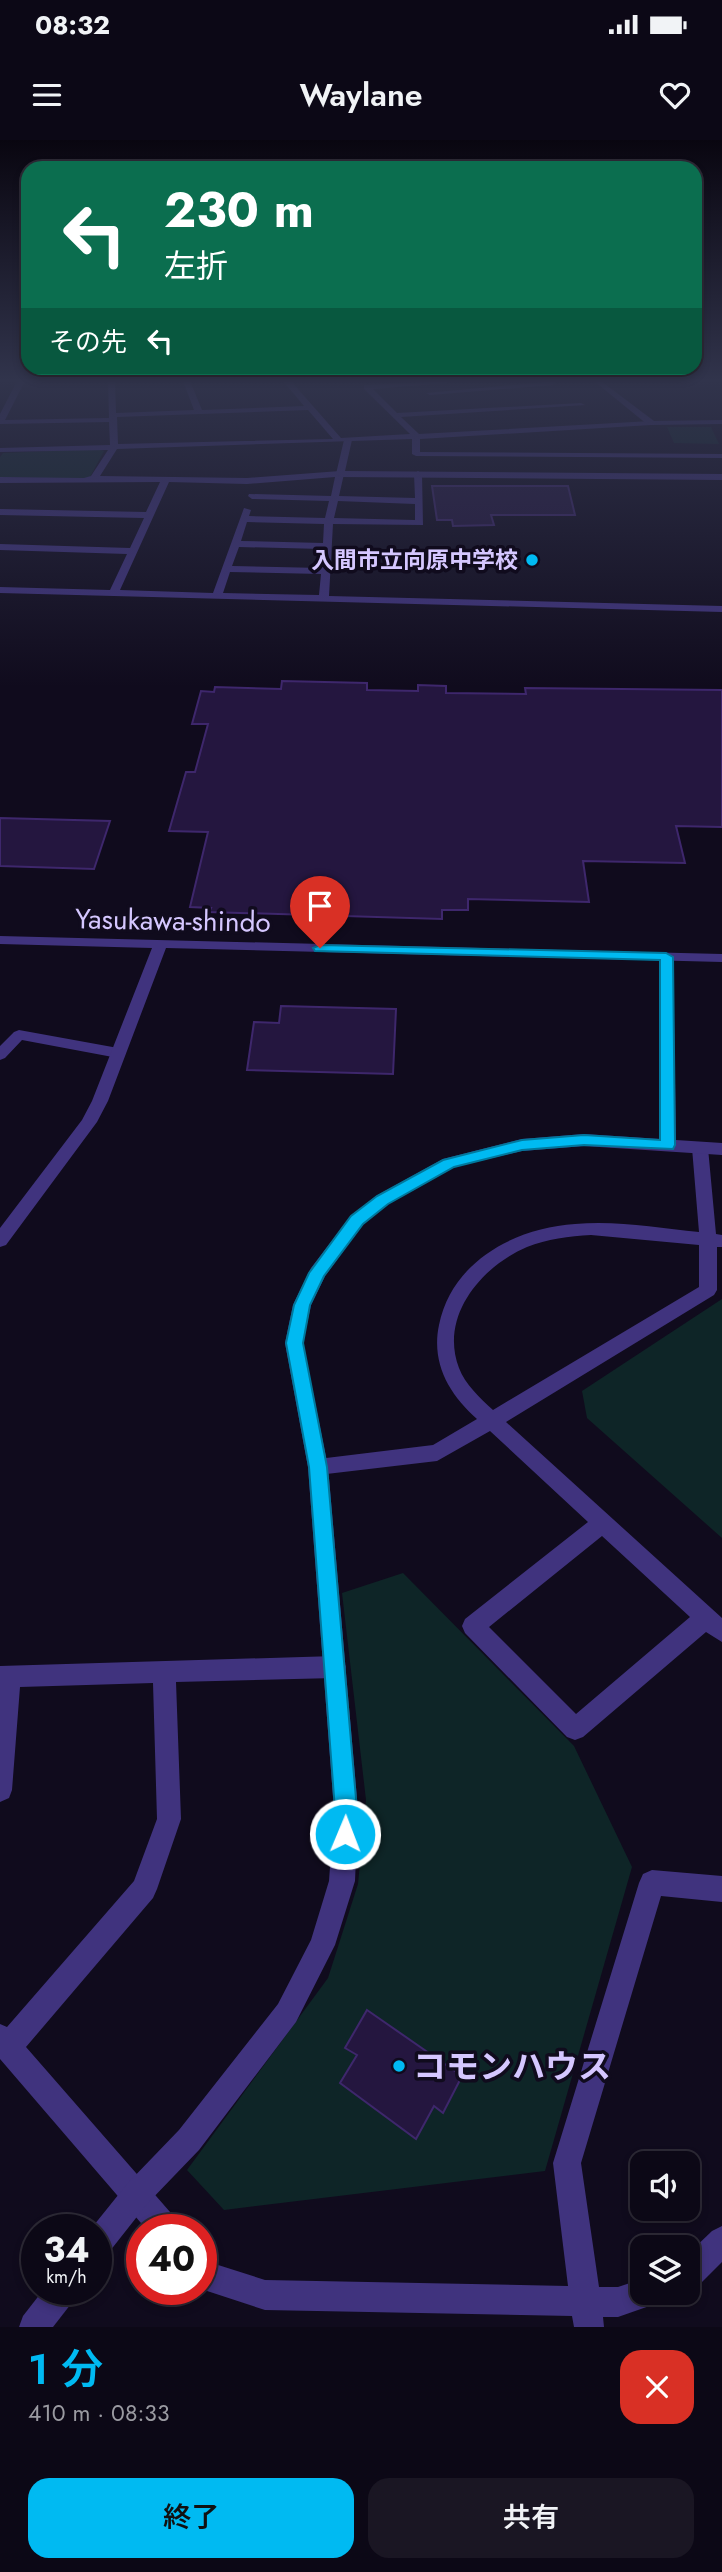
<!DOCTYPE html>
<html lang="ja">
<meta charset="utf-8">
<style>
body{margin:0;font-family:Jost,"Noto Sans JP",sans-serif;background:#1a1623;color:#f1f3f6;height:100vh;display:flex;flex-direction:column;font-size:26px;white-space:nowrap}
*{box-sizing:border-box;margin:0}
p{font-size:23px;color:#9a9aa1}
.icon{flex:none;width:38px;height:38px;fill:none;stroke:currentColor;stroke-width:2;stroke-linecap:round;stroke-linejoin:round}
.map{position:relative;height:2187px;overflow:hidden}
.side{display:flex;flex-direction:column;background:#0c0816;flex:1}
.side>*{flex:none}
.banner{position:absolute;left:21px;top:21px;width:681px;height:214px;border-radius:21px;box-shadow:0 4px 10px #0003,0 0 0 2px #2c2935;background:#0b6e4f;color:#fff;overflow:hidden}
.controls{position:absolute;left:630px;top:2011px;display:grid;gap:14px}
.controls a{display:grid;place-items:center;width:70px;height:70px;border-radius:14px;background:#0c0816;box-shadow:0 4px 10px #0003,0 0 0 2px #2c2935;font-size:35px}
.speed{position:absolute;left:21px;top:2074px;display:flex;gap:14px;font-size:35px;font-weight:700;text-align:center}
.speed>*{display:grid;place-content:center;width:91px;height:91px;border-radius:50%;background:#0c0816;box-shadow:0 4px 10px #0003,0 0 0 2px #2c2935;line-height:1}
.speed small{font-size:18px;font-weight:400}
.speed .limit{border:10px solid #d22;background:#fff;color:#111}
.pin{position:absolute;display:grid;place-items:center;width:60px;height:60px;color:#fff;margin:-72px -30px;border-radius:50% 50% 50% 0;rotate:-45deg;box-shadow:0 0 7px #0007}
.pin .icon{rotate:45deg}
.me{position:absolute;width:77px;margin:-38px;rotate:1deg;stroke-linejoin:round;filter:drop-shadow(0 0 5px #0008)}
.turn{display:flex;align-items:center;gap:24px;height:147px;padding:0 28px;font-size:32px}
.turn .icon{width:91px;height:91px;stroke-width:2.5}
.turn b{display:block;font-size:49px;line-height:60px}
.then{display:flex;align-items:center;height:66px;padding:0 28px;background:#0003;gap:14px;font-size:26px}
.round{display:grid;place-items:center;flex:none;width:74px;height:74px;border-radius:21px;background:#1a1623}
.head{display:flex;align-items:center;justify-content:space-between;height:119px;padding:0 28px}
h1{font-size:42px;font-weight:600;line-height:52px;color:#00baf2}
.action{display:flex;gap:14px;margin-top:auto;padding:14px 28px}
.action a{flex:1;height:80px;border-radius:21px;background:#00baf2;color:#111;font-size:28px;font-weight:600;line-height:80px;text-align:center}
.action a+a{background:#1a1623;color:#f1f3f6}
.status{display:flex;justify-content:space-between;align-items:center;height:49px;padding:0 35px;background:#0c0816;direction:ltr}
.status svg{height:19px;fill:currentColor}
header{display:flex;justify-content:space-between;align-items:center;height:91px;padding:0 28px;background:#0c0816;font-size:32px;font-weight:600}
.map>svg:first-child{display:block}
</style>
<div class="status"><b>08:32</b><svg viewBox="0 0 49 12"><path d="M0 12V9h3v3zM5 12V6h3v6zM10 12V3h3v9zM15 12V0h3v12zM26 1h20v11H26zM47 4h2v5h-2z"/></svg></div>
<header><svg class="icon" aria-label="menu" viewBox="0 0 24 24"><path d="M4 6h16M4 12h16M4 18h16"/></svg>Waylane<svg class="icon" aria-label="heart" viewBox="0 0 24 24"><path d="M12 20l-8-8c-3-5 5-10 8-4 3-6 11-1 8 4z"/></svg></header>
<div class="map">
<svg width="722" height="2187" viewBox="0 0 722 2187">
<rect width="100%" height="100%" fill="#100b1d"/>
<g fill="#0e2527">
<polygon points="667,287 711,287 719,304 674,303"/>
<polygon points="98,309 104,311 90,337 84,339 0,337 0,317 3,313"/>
<polygon points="722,1159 722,1398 587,1278 582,1251"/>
<polygon points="403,1433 574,1606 632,1727 545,2031 224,2070 187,2030 328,1838 358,1744 366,1660 342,1453"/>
</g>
<g fill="#24163f" stroke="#3e276c" stroke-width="2">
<polygon points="432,346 568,346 575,375 491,375 494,385 453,386 452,380 437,380"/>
<polygon points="282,541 367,543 367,550 418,551 418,545 446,546 446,553 526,554 525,548 722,550 722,687 676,686 685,723 583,721 589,762 468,759 468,770 442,770 442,779 209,772 211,768 190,767 208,692 169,691 186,632 195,632 208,584 192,584 201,551 214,552 215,547 281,549"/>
<polygon points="0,678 110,681 94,729 0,726"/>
<polygon points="281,866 396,869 393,934 247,930 254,882 279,883"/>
<polygon points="367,1870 462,1936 443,1973 434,1966 416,1999 340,1943 357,1915 345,1908"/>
</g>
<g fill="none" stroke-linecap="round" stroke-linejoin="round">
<g fill="#40337e" fill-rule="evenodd">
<path d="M17,241H25L5,280L109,278L108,241H115L116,273L194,270L183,241H190L202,270L304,266L283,241H291L341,298L410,294L364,249V245L450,241L447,243L373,249L397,273L581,263L585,265L401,277L419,294L651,281L722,280V284L651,285L420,299V312L722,314V318L416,316L412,314V299L117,309L100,336L247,338L340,331L344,334L339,356L415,358L414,334L418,331L422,334L423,385L333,384L329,456L722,466V472L0,453V447L110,450L127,414L0,410V404L130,408L144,378L0,375V369L146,372L160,342L0,343V337L84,338L91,336L108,310L0,312V308L110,305L109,282L0,284V274ZM308,270L333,299L118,304L117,277ZM335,337L331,356L249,354L248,356L252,359L329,361L325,378L249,376L251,370L244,368L213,453L120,450L169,342L247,344ZM338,361L415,364V380L334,378ZM247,382L324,384L323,403L241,401ZM239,407L323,409L321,428L232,426ZM230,432L321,434L319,455L223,453Z"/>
<polygon points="556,241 553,245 430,255 426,253"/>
<polygon points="666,813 673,817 676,1005 668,1011 660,1005 659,817"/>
<polygon points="19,890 118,908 126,913 118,918 22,900 5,918 0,920 0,906 14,892"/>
<path d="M700,1002L708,1008L716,1094L722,1095V1107H717V1150L714,1155L506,1282L722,1478V1502L706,1492L583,1597L575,1600L567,1597L465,1493L462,1486L465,1479L588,1382L490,1291L437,1321L318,1335L311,1333L308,1327L311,1321L318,1319L433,1305L477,1279C449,1254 431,1223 439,1185C452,1121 515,1088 575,1084C616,1080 658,1088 699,1092L692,1008ZM591,1095L699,1105V1147L493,1270C480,1258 465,1244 459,1228C439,1176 482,1126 527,1107C547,1099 569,1096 591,1095ZM602,1396L690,1477L576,1574L489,1487Z"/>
<polygon points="335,1516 343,1520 346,1527 343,1534 335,1538 176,1542 181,1679 157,1749 153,1758 26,1907 177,2080 181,2090 147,2090 0,1919 0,1884 7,1887 134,1741 157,1679 153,1543 20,1547 12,1650 9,1658 0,1662 0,1526"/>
<polygon points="652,1730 722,1736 722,1762 661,1756 581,2023 599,2147 618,2147 642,2139 642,2152 662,2152 658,2163 618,2177 603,2177 604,2187 574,2187 572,2176 265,2170 201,2149 201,2115 215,2124 265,2140 568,2146 553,2023 639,1743 643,1734"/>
<polygon points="722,2086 722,2122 699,2145 688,2149 688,2114 712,2091"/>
</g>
<g fill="#40337e" fill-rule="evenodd">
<polygon points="594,241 601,241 654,281 654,285 648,285"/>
<polygon points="348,298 352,300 345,331 722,334 722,340 340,337 336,334 344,300"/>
<polygon points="0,796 722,814 722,822 166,808 108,961 97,982 6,1105 0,1107 0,1088 82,980 92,961 152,808 0,804"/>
<polygon points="584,994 722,1003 722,1015 584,1006 522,1011 454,1027 388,1064 363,1084 325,1136 311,1165 303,1203 328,1327 358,1670 355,1741 335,1805 296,1882 199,2010 147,2064 106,2116 96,2121 96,2090 90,2090 127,2044 179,1990 278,1864 311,1800 329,1741 334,1670 308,1327 285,1203 293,1165 311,1128 351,1076 376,1056 443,1019 522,999"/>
<polygon points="44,2149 78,2149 74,2160 53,2187 19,2187 23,2176"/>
</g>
</g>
<linearGradient id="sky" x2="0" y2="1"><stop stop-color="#090610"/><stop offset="0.44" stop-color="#31344c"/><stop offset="1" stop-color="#31344c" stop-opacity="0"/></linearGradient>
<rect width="722" height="547" fill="url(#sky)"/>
<polygon fill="#00baf2" stroke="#00799d" stroke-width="2" points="320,805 666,813 673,817 675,1005 673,1009 584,1005 522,1010 454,1027 388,1064 363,1084 324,1136 310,1165 303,1203 327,1327 357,1670 356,1694 353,1702 345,1705 337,1702 334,1694 335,1670 309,1327 286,1203 294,1165 309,1133 351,1076 377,1056 443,1020 522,1000 584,995 660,1000 660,820 315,811 313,808"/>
<g fill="#00baf2" stroke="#100b1d" stroke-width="2.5">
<circle cx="532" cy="420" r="7"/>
<circle cx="399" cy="1926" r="7"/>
</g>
<g text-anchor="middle" stroke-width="7" stroke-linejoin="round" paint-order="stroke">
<g font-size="23" font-weight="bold" fill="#d5c7ff" stroke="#100b1d" text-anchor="end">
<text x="518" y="428">入間市立向原中学校</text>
</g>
<g font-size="28" fill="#d5c7ff" stroke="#100b1d">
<text transform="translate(173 780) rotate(1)" y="10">Yasukawa-shindo</text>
</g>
<g font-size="33" font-weight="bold" fill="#d5c7ff" stroke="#100b1d" text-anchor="start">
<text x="413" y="1938">コモンハウス</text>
</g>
</g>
</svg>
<div class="controls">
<a><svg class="icon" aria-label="sound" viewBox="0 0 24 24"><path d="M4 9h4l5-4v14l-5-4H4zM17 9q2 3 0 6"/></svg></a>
<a><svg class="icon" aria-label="layers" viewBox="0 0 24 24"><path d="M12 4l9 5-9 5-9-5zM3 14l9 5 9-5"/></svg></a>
</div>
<div class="speed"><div>34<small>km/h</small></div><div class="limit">40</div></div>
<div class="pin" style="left:320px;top:808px;background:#d93025"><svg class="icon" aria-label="arrive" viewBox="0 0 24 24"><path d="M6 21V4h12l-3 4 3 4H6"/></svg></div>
<svg class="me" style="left:345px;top:1694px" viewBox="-20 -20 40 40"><circle r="17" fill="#00baf2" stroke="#fff" stroke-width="3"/><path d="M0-11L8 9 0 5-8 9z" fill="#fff"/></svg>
<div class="banner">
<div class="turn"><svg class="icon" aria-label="left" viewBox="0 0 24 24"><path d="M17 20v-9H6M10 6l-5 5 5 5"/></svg><div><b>230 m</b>左折</div></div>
<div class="then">その先<svg class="icon" aria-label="left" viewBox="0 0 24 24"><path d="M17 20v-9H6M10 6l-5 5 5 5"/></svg></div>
</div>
</div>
<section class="side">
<div class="head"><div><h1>1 分</h1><p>410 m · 08:33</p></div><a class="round" style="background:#d93025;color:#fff"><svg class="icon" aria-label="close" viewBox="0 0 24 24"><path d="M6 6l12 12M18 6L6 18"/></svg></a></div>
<div class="action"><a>終了</a><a>共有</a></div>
</section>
